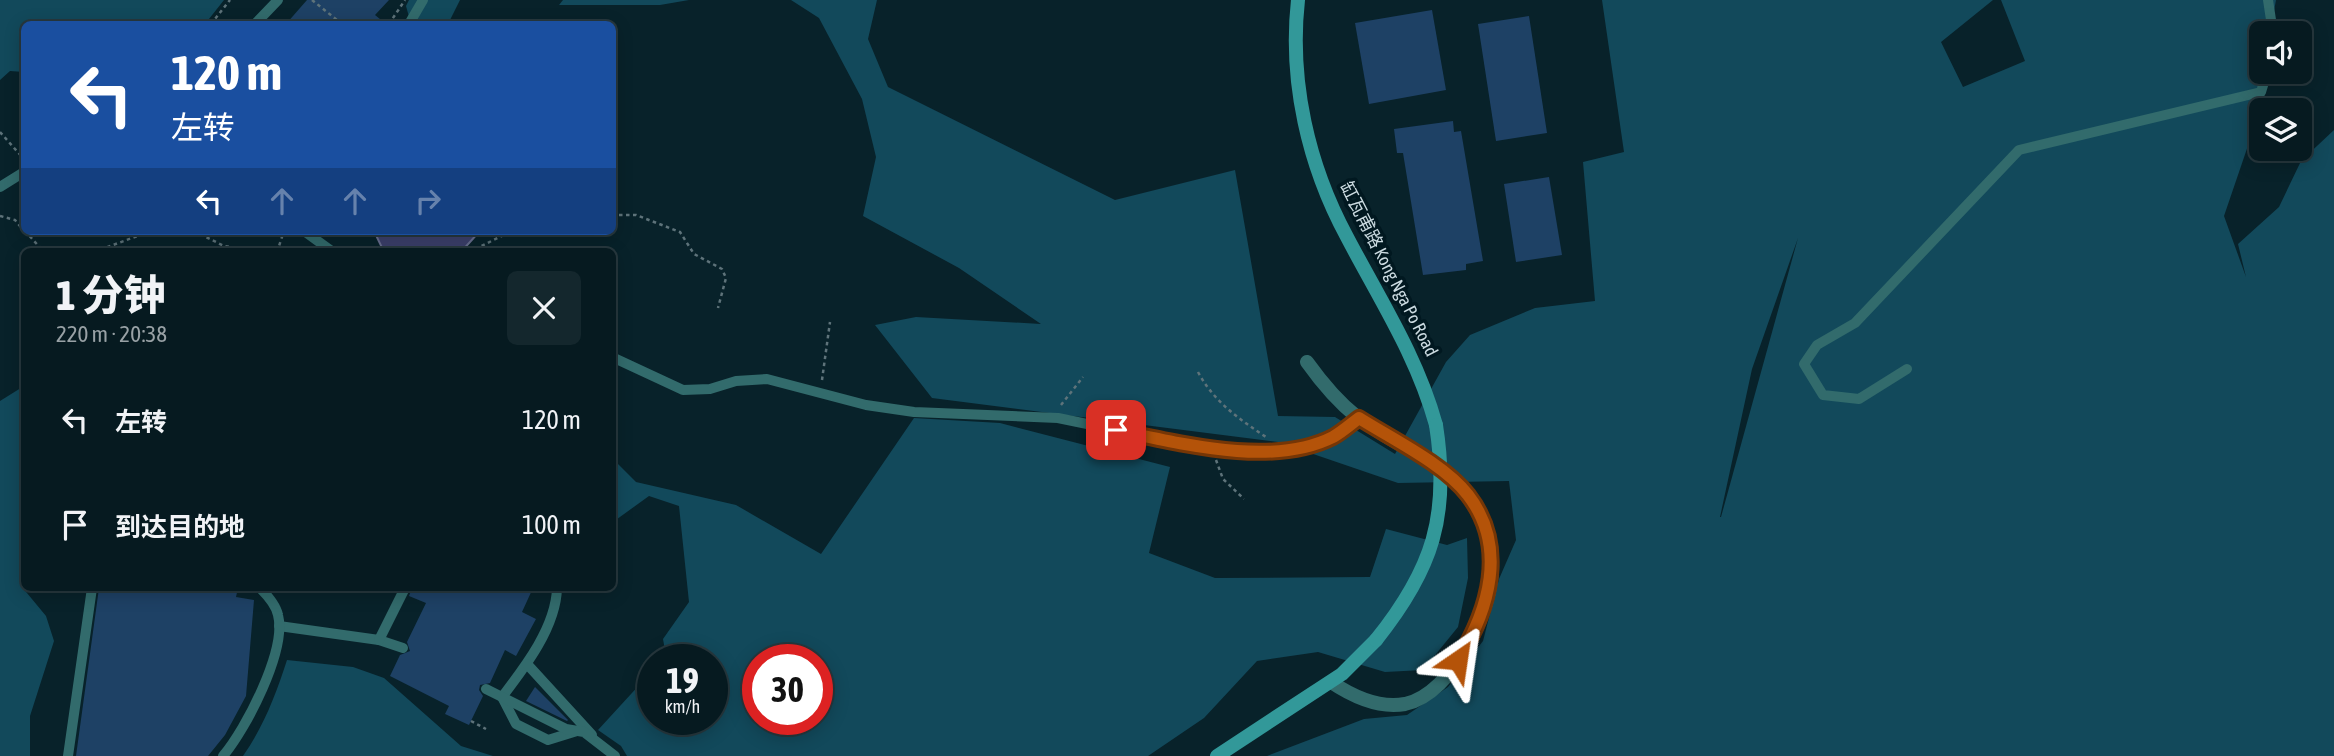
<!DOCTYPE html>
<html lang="zh">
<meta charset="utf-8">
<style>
body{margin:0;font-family:"Asap Condensed","Noto Sans SC",sans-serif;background:#14272d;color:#f1f3f6;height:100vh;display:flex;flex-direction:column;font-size:26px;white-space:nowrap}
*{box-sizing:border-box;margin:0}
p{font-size:23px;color:#98a1a5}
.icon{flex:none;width:38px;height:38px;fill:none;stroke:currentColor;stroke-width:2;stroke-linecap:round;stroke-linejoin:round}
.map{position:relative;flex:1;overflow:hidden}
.panel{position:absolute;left:21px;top:248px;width:595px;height:343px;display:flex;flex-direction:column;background:#061a20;border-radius:10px;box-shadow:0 4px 18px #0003,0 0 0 2px #27383e}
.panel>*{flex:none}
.hud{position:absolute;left:21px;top:21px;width:595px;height:214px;border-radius:10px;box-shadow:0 4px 18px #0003,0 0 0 2px #27383e;background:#1a4fa0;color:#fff;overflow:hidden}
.tools{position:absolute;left:2249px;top:21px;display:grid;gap:14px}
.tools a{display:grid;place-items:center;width:63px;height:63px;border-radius:10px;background:#061a20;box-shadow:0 4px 18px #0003,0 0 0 2px #27383e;font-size:35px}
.speed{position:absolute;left:637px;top:644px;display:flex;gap:14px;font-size:35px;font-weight:700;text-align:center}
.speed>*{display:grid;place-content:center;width:91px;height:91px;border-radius:50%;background:#061a20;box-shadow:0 4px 18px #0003,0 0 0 2px #27383e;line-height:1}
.speed small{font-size:18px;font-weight:400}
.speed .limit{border:10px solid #d22;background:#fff;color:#111}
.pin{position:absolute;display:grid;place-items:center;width:60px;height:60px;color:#fff;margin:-30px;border-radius:14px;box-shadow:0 4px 10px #0006}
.me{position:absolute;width:77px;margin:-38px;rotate:32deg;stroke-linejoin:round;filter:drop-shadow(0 0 5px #0008)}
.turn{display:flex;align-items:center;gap:24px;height:147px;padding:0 35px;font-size:32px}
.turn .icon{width:91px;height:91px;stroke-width:2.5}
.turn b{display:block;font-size:49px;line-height:60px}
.lanes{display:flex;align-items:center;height:66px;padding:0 35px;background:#0003;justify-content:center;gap:35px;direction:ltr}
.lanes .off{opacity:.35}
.round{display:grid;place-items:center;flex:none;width:74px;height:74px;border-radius:10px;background:#14272d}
.overview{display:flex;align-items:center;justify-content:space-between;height:119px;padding:0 35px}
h1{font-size:42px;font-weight:800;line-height:52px}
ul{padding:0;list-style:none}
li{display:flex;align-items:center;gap:21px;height:105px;padding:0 35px}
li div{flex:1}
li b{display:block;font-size:26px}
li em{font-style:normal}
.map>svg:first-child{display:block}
</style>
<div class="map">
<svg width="2334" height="756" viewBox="0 0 2334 756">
<rect width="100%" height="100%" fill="#08222a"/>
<g fill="#12495b" fill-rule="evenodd">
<polygon points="0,0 224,0 205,24 24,24 24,72 10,71 0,80"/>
<polygon points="409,0 460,0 448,24 411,24 406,6"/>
<polygon points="563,0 689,0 660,5 559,5"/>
<path d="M791,0H877L868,39L888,87L1115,200L1235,170L1278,416L1335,417L1395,454L1446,362L1470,335L1535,308L1595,301L1583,162L1624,152L1602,0H1993L1941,42L1963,87L2025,61L2001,0H2276L2270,33H2261V72H2263L2253,131L2224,216L2246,277L2238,244L2279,207L2301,161L2334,130V756H1267L1364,719L1407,715L1448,687L1483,641L1499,579L1516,540L1509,481L1398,483L1278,442L932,398L875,325L916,317L1041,324L959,268L863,216L876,157L862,99L819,18ZM1798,238L1721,517H1720L1752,369Z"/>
<polygon points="24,386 22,587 46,616 54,641 30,716 30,756 0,756 0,401"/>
<path d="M914,418L1000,423L1170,467L1149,553L1215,578L1370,577L1386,529L1447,545L1467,538L1468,578L1458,627L1423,670L1385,672L1318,652L1257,661L1204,718L1148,756H627L621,746L598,730L653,670V719H712V660H662L666,656L663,639L689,602L679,506L649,496L613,522V459L636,482L736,505L821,554ZM758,660H817V719H758Z"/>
<path d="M287,660L353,667L384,678L461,746L493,756H243C264,726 276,694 287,660Z"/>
</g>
<polygon fill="#3c406c" stroke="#676e8f" stroke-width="2" points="374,231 478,231 479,232 461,252 384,252"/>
<g fill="#1e4165">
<polygon points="307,0 389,0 375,15 386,24 286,24"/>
<polygon points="1432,10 1446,90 1369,104 1355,23"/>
<polygon points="1529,16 1547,133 1496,141 1478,24"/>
<polygon points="1453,121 1454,132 1461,131 1483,261 1466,264 1466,270 1423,275 1403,153 1397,153 1394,129"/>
<polygon points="1549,177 1562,255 1516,262 1504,184"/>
<polygon points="99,588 238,588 236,597 254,600 246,696 225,735 208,756 76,756"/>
<polygon points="412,588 533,588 522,612 536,619 516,656 505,650 490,683 480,685 479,690 483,696 469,725 445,714 449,706 390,676 400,655 410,651 407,642 426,603 409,596"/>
<polygon points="535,687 568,720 567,721 526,701"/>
</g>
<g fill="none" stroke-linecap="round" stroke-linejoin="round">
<g stroke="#5e737a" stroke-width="2.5" stroke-dasharray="3.5 3.5" stroke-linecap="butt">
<polyline points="312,0 342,24"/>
<polyline points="211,24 230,0"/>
<polyline points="389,24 405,0"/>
<polyline points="0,132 23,158"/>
<polyline points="612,215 636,215 680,232 694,254 722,269 726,278 718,308"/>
<polyline points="0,216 15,220 24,231"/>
<polyline points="25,231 44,252"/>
<polyline points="194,231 224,246 267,252"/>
<polyline points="94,252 151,231"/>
<polyline points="277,252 284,231"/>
<polyline points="469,252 512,231"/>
<path d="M1198,372C1214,402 1239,419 1266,437"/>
<polyline points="822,380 830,322"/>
<polyline points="1061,405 1083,377"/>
<polyline points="1216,460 1223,479 1244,499"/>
<polyline points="471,721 486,729"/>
</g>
<g stroke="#326b6c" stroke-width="10">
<polyline points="2268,0 2273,33"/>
<polyline points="255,24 278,0"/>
<polyline points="409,24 423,0"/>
<polyline points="0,187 24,172"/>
<polyline points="304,231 333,252"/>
<polyline points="612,357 683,390 710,389 736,381 767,379 866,405 914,412 1058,418 1165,440 1258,452 1286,451 1311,444 1333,437 1359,418"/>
<polyline points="1907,369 1859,399 1823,395 1804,364 1817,345 1855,323 2019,150 2261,92 2267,72"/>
<path d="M557,588C556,627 525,667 502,697L516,724L548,740L577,731"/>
<polyline points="279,626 379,640 403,648"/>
<polyline points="379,640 405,588"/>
<polyline points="527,664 592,735"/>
<polyline points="486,689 566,729 584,732 615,756"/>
<polyline points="68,756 92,588"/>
<path d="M223,756C246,729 287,650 278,615C276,605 267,595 260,588"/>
</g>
<path stroke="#326b6c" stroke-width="14" d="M1307,362C1322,383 1337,401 1357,417C1394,446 1451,464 1475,506C1484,523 1491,543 1492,562C1495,607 1453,694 1405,704C1378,709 1352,696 1331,682"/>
<g stroke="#329899" stroke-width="14">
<path d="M1298,0C1289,81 1308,165 1347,237C1380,300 1417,356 1436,425"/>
<polyline points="1217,756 1342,674 1376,640"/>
</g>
<path stroke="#329899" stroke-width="14" d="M1376,640C1433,569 1450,515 1436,425"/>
</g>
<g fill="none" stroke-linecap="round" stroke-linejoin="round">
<g stroke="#753606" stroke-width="18">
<path id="route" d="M1116,430C1179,443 1272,468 1333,437C1342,432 1351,424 1359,418C1392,439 1444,464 1468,495C1508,547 1489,610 1458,660"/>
</g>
<use href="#route" stroke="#b45309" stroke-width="12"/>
</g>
<g text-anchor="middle" stroke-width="7" stroke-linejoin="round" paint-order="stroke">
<g font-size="18" fill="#ccdbe1" stroke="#011820">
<text transform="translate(1389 269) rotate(63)" y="6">缸瓦甫路 Kong Nga Po Road</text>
</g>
</g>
</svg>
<div class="tools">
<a><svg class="icon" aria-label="sound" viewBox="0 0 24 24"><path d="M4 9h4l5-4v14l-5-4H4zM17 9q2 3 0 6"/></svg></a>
<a><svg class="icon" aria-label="layers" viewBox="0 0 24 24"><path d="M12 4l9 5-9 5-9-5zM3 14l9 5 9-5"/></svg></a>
</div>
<div class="speed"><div>19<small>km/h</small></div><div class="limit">30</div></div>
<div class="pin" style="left:1116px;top:430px;background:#d93025"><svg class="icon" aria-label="arrive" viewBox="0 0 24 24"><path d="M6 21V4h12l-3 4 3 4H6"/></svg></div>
<svg class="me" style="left:1458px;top:660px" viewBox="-20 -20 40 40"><path d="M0-17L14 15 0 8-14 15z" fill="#b45309" stroke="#fff" stroke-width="4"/></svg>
<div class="hud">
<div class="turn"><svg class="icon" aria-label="left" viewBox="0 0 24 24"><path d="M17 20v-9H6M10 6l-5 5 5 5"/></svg><div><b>120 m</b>左转</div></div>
<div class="lanes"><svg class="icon" aria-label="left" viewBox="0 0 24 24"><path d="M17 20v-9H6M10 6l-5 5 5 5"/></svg><svg class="icon off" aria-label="ahead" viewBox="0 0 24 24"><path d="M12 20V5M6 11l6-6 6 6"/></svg><svg class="icon off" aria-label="ahead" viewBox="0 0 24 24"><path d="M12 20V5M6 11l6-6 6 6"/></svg><svg class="icon off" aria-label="right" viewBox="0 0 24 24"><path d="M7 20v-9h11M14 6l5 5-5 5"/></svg></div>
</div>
<section class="panel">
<div class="overview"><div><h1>1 分钟</h1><p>220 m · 20:38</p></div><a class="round"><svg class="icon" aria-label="close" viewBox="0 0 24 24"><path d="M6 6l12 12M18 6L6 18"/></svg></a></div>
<ul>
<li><svg class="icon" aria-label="left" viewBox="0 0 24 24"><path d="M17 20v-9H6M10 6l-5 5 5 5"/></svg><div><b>左转</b></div><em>120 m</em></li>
<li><svg class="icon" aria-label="arrive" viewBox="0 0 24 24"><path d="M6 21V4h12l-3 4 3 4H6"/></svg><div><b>到达目的地</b></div><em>100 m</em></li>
</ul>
</section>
</div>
